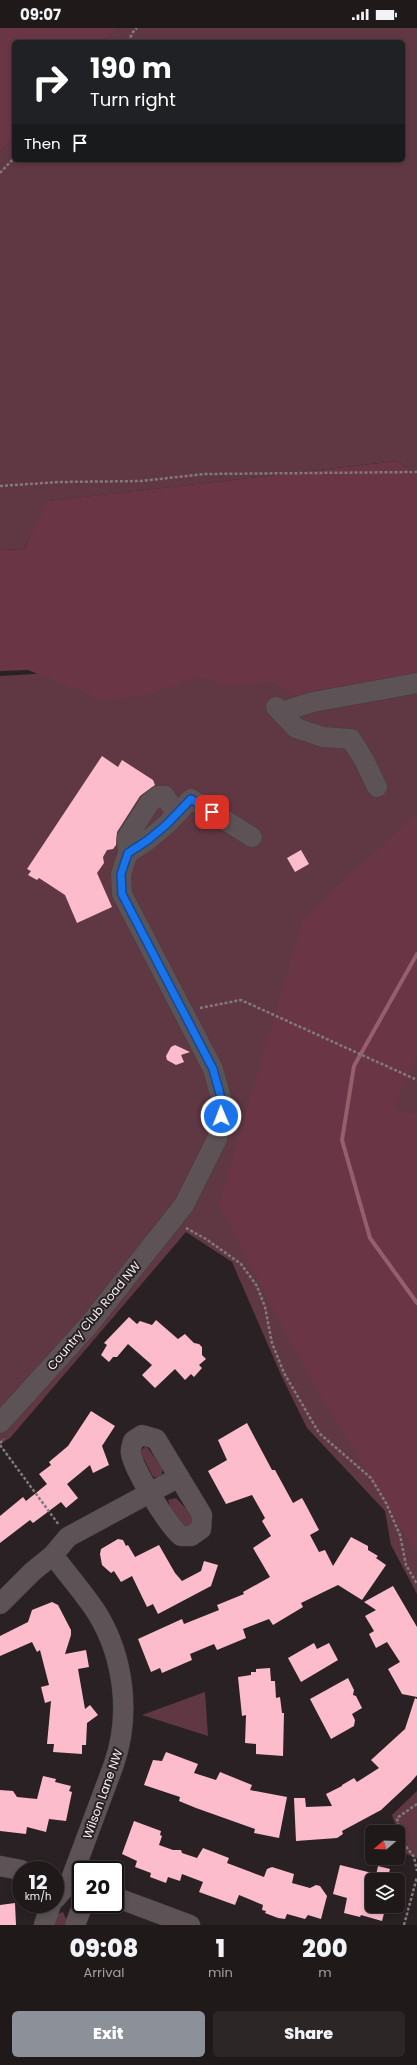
<!DOCTYPE html>
<style>
body{margin:0;font-family:Poppins,sans-serif;background:#2c2627;color:#f1f3f6;height:100vh;display:flex;flex-direction:column;font-size:15px;white-space:nowrap}
*{box-sizing:border-box;margin:0}
p{font-size:13px;color:#a1a0a2}
.icon{flex:none;width:22px;height:22px;fill:none;stroke:currentColor;stroke-width:2;stroke-linecap:round;stroke-linejoin:round}
.map{position:relative;height:1897px;overflow:hidden}
.drawer{display:flex;flex-direction:column;background:#1f191a;flex:1}
.drawer>*{flex:none}
.guide{position:absolute;left:12px;top:12px;width:393px;height:122px;border-radius:6px;box-shadow:0 2px 6px #0003,0 0 0 1px #3c3839;background:#202124;color:#fff;overflow:hidden}
.needle{width:26px;rotate:251deg}
.fabs{position:absolute;left:365px;top:1797px;display:grid;gap:8px}
.fabs a{display:grid;place-items:center;width:40px;height:40px;border-radius:6px;background:#1f191a;box-shadow:0 2px 6px #0003,0 0 0 1px #3c3839;font-size:20px}
.speed{position:absolute;left:12px;top:1833px;display:flex;gap:8px;font-size:20px;font-weight:700;text-align:center}
.speed>*{display:grid;place-content:center;width:52px;height:52px;border-radius:50%;background:#1f191a;box-shadow:0 2px 6px #0003,0 0 0 1px #3c3839;line-height:1}
.speed small{font-size:10px;font-weight:400}
.speed .limit{border:2px solid #111;border-radius:6px;background:#fff;color:#111}
.pin{position:absolute;display:grid;place-items:center;width:34px;height:34px;color:#fff;margin:-17px;border-radius:8px;box-shadow:0 2px 6px #0006}
.me{position:absolute;width:44px;margin:-22px;rotate:359deg;stroke-linejoin:round;filter:drop-shadow(0 0 3px #0008)}
.turn{display:flex;align-items:center;gap:14px;height:84px;padding:0 12px;font-size:18px}
.turn .icon{width:52px;height:52px;stroke-width:2.5}
.turn b{display:block;font-size:28px;line-height:34px}
.then{display:flex;align-items:center;height:38px;padding:0 12px;background:#0003;gap:8px;font-size:15px}
.eta{display:flex;justify-content:space-evenly;align-items:center;height:68px;text-align:center}
.eta b{font-size:24px;font-weight:800;line-height:28px}
.cta{display:flex;gap:8px;margin-top:auto;padding:8px 12px}
.cta a{flex:1;height:46px;border-radius:6px;background:#8c9099;color:#fff;font-size:16px;font-weight:800;line-height:46px;text-align:center}
.cta a+a{background:#2c2627;color:#f1f3f6}
.status{display:flex;justify-content:space-between;align-items:center;height:28px;padding:0 20px;background:#1f191a;direction:ltr}
.status svg{height:11px;fill:currentColor}
.map>svg:first-child{display:block}
</style>
<div class="status"><b>09:07</b><svg viewBox="0 0 49 12"><path d="M0 12V9h3v3zM5 12V6h3v6zM10 12V3h3v9zM15 12V0h3v12zM26 1h20v11H26zM47 4h2v5h-2z"/></svg></div>
<div class="map">
<svg width="417" height="1897" viewBox="0 0 417 1897">
<rect width="100%" height="100%" fill="#292123"/>
<g fill="#603843">
<polygon points="119,0 417,0 417,446 397,433 49,473 24,522 0,521 0,123 14,111 14,132 403,132 403,14 101,14"/>
<polygon points="417,623 417,1566 391,1517 385,1483 307,1400 281,1347 232,1234 186,1204 10,1410 0,1416 0,648"/>
<polygon points="146,1418 163,1440 161,1450 153,1449 140,1423"/>
<polygon points="176,1470 192,1487 192,1497 186,1501 175,1493 168,1472"/>
<polygon points="205,1664 208,1708 142,1687"/>
<polygon points="417,1763 417,1830 406,1826 392,1787"/>
<polygon points="63,1884 67,1893 66,1897 52,1897 55,1887"/>
</g>
<g fill="#6a3645">
<polygon points="0,0 119,0 101,14 14,14 14,111 0,123"/>
<polygon points="397,433 417,446 417,649 304,671 269,653 233,658 197,649 144,668 100,671 28,642 0,643 0,521 24,522 48,473"/>
<polygon points="417,785 417,1026 394,1081 417,1086 417,1526 309,1349 219,1177 303,891"/>
</g>
<g fill="none" stroke-linecap="round" stroke-linejoin="round">
<polyline stroke="#975e6e" stroke-width="4" points="417,926 354,1038 342,1112 370,1210 417,1275"/>
</g>
<g fill="#fcbccc">
<polygon points="102,728 118,739 122,732 153,752 155,757 140,768 117,804 116,817 113,821 107,822 103,829 104,835 97,845 112,879 77,895 65,867 39,850 37,852 28,847 31,843 27,841"/>
<polygon points="301,822 309,836 295,844 287,830"/>
<polygon points="175,1017 190,1024 181,1027 184,1034 176,1037 167,1032 166,1028 171,1019"/>
<polygon points="129,1289 137,1296 140,1293 152,1297 156,1292 178,1311 185,1306 194,1315 199,1316 202,1319 202,1327 206,1331 199,1337 202,1340 194,1349 191,1346 185,1352 175,1341 155,1360 142,1347 152,1337 128,1316 117,1329 113,1329 109,1334 101,1327 107,1317 104,1315"/>
<polygon points="91,1383 115,1398 102,1418 109,1437 93,1445 90,1437 67,1456 78,1470 66,1480 61,1474 33,1495 30,1492 0,1515 0,1488 23,1469 26,1473 47,1456 39,1446 51,1437 49,1434 68,1418"/>
<polygon points="247,1395 272,1442 275,1442 293,1475 302,1470 308,1481 319,1502 310,1507 319,1524 325,1522 333,1538 351,1509 368,1518 368,1522 378,1528 376,1530 386,1537 362,1572 338,1557 301,1575 303,1579 273,1597 269,1591 243,1601 246,1610 217,1622 214,1616 190,1626 192,1632 162,1645 160,1640 151,1644 138,1611 182,1591 184,1596 219,1582 217,1577 244,1566 243,1564 270,1549 253,1520 271,1508 262,1493 265,1490 252,1467 226,1476 208,1443 227,1432 218,1412"/>
<polygon points="118,1511 123,1512 126,1518 128,1517 135,1529 159,1517 175,1545 182,1553 201,1543 204,1533 218,1537 211,1558 158,1586 153,1576 147,1579 132,1548 121,1554 114,1543 111,1545 102,1537 100,1526 101,1521"/>
<polygon points="393,1558 417,1599 417,1669 402,1666 388,1641 400,1634 387,1614 376,1620 369,1606 374,1603 365,1588 376,1582 364,1574"/>
<polygon points="52,1574 58,1577 71,1602 71,1607 65,1626 86,1622 89,1639 78,1641 85,1681 90,1677 98,1687 87,1695 86,1717 82,1717 82,1726 53,1724 54,1716 47,1716 51,1673 45,1675 41,1659 49,1657 40,1622 37,1624 32,1614 0,1628 0,1608 28,1594 32,1582"/>
<polygon points="314,1615 317,1621 329,1615 338,1632 301,1654 288,1630"/>
<polygon points="270,1640 271,1653 275,1653 276,1670 280,1669 282,1685 284,1685 283,1728 256,1726 256,1716 245,1715 246,1687 242,1688 238,1649 251,1647 251,1644 256,1644 256,1641"/>
<polygon points="348,1650 354,1662 353,1667 356,1668 362,1680 352,1686 355,1692 354,1698 331,1711 310,1671"/>
<polygon points="415,1670 417,1671 417,1747 411,1754 381,1782 342,1803 343,1806 337,1810 296,1813 294,1770 305,1770 306,1779 332,1778 326,1766 342,1758 342,1757 354,1750 357,1754 379,1740 371,1732 405,1701"/>
<polygon points="166,1724 198,1736 194,1745 216,1752 220,1744 252,1757 250,1762 287,1769 279,1810 254,1805 255,1801 196,1780 179,1773 180,1769 144,1757 153,1732 162,1733"/>
<polygon points="43,1748 56,1751 55,1754 71,1758 69,1763 72,1764 66,1793 49,1791 46,1804 27,1799 26,1806 0,1803 0,1762 13,1763 17,1769 37,1771"/>
<polygon points="134,1793 161,1803 160,1807 162,1808 159,1817 173,1822 181,1822 182,1825 197,1830 203,1820 229,1830 227,1835 264,1849 267,1841 272,1839 294,1846 292,1855 310,1860 316,1857 320,1858 327,1868 321,1891 308,1887 305,1891 287,1886 285,1891 278,1890 265,1885 266,1883 262,1882 263,1877 239,1867 235,1877 199,1864 203,1854 182,1846 180,1853 168,1849 166,1855 150,1849 151,1845 135,1839 137,1833 122,1826"/>
<polygon points="340,1837 372,1845 372,1878 386,1878 382,1893 361,1887 360,1889 344,1885 347,1870 333,1866"/>
<polygon points="378,1838 390,1841 387,1852 375,1852"/>
<polygon points="15,1875 16,1897 0,1897 0,1877"/>
</g>
<g fill="none" stroke-linecap="round" stroke-linejoin="round">
<g stroke="#443d3f" stroke-width="21">
<g id="minor">
<polyline points="276,679 296,700 323,709 351,711 364,732 377,759"/>
<polyline points="281,684 313,674 417,655"/>
<polyline points="128,825 127,810 150,774 158,768 165,768 176,786"/>
<polyline points="0,1395 88,1298 184,1177 217,1111 223,1077 213,1041 122,866 121,846 128,825 148,812 167,796 191,771 252,809"/>
<path d="M142,1407L156,1411L202,1487L201,1501L191,1508H181C168,1497 134,1443 131,1425C130,1422 132,1417 133,1413Z"/>
<path d="M53,1527C67,1546 84,1565 97,1585C124,1629 131,1687 114,1736L70,1854L55,1871"/>
<polyline points="0,1576 32,1544 53,1527 68,1509 179,1449"/>
<polyline points="0,1838 21,1842"/>
<polyline points="115,1869 190,1897"/>
<polyline points="44,1897 51,1876"/>
<polyline points="75,1897 83,1876"/>
</g>
</g>
<g stroke="#817a7c" stroke-width="2.5" stroke-dasharray="3 2" stroke-linecap="butt">
<polyline points="128,14 133,4 137,0"/>
<polyline points="0,145 14,130"/>
<polyline points="0,458 59,454 141,453 205,446 417,444"/>
<polyline points="200,980 241,972 417,1052"/>
<polyline points="186,1200 206,1211 241,1236 257,1258 265,1279 272,1315 284,1345 319,1405 371,1450 386,1475 400,1507 406,1537 417,1556"/>
<polyline points="0,1415 4,1411"/>
<polyline points="0,1417 59,1497"/>
<polyline points="417,1776 397,1790 401,1812 414,1829 417,1843"/>
<polyline points="404,1897 417,1849"/>
</g>
<use href="#minor" stroke="#5d5356" stroke-width="20"/>
</g>
<g fill="none" stroke-linecap="round" stroke-linejoin="round">
<g stroke="#114b97" stroke-width="10">
<polyline id="route" points="212,784 191,771 167,796 148,812 128,825 121,846 122,866 213,1041 223,1077 221,1088"/>
</g>
<use href="#route" stroke="#1a73e8" stroke-width="7"/>
</g>
<g text-anchor="middle" stroke-width="4" stroke-linejoin="round" paint-order="stroke">
<g font-size="12" fill="#f5eff0" stroke="#292123">
<text transform="translate(94 1288) rotate(-50)" y="4">Country Club Road NW</text>
<text transform="translate(103 1766) rotate(-70)" y="4">Wilson Lane NW</text>
</g>
</g>
</svg>
<div class="fabs">
<a><svg class="needle" viewBox="-14 -14 28 28"><path d="M0-13l5 13h-10z" fill="#e53935"/><path d="M0 13l5-13h-10z" fill="#a1a0a2"/></svg></a>
<a><svg class="icon" aria-label="layers" viewBox="0 0 24 24"><path d="M12 4l9 5-9 5-9-5zM3 14l9 5 9-5"/></svg></a>
</div>
<div class="speed"><div>12<small>km/h</small></div><div class="limit">20</div></div>
<div class="pin" style="left:212px;top:784px;background:#d93025"><svg class="icon" aria-label="arrive" viewBox="0 0 24 24"><path d="M6 21V4h12l-3 4 3 4H6"/></svg></div>
<svg class="me" style="left:221px;top:1088px" viewBox="-20 -20 40 40"><circle r="17" fill="#1a73e8" stroke="#fff" stroke-width="3"/><path d="M0-11L8 9 0 5-8 9z" fill="#fff"/></svg>
<div class="guide">
<div class="turn"><svg class="icon" aria-label="right" viewBox="0 0 24 24"><path d="M7 20v-9h11M14 6l5 5-5 5"/></svg><div><b>190 m</b>Turn right</div></div>
<div class="then">Then<svg class="icon" aria-label="arrive" viewBox="0 0 24 24"><path d="M6 21V4h12l-3 4 3 4H6"/></svg></div>
</div>
</div>
<section class="drawer">
<div class="eta">
<div><b>09:08</b><p>Arrival</p></div>
<div><b>1</b><p>min</p></div>
<div><b>200</b><p>m</p></div>
</div>
<div class="cta"><a>Exit</a><a>Share</a></div>
</section>
